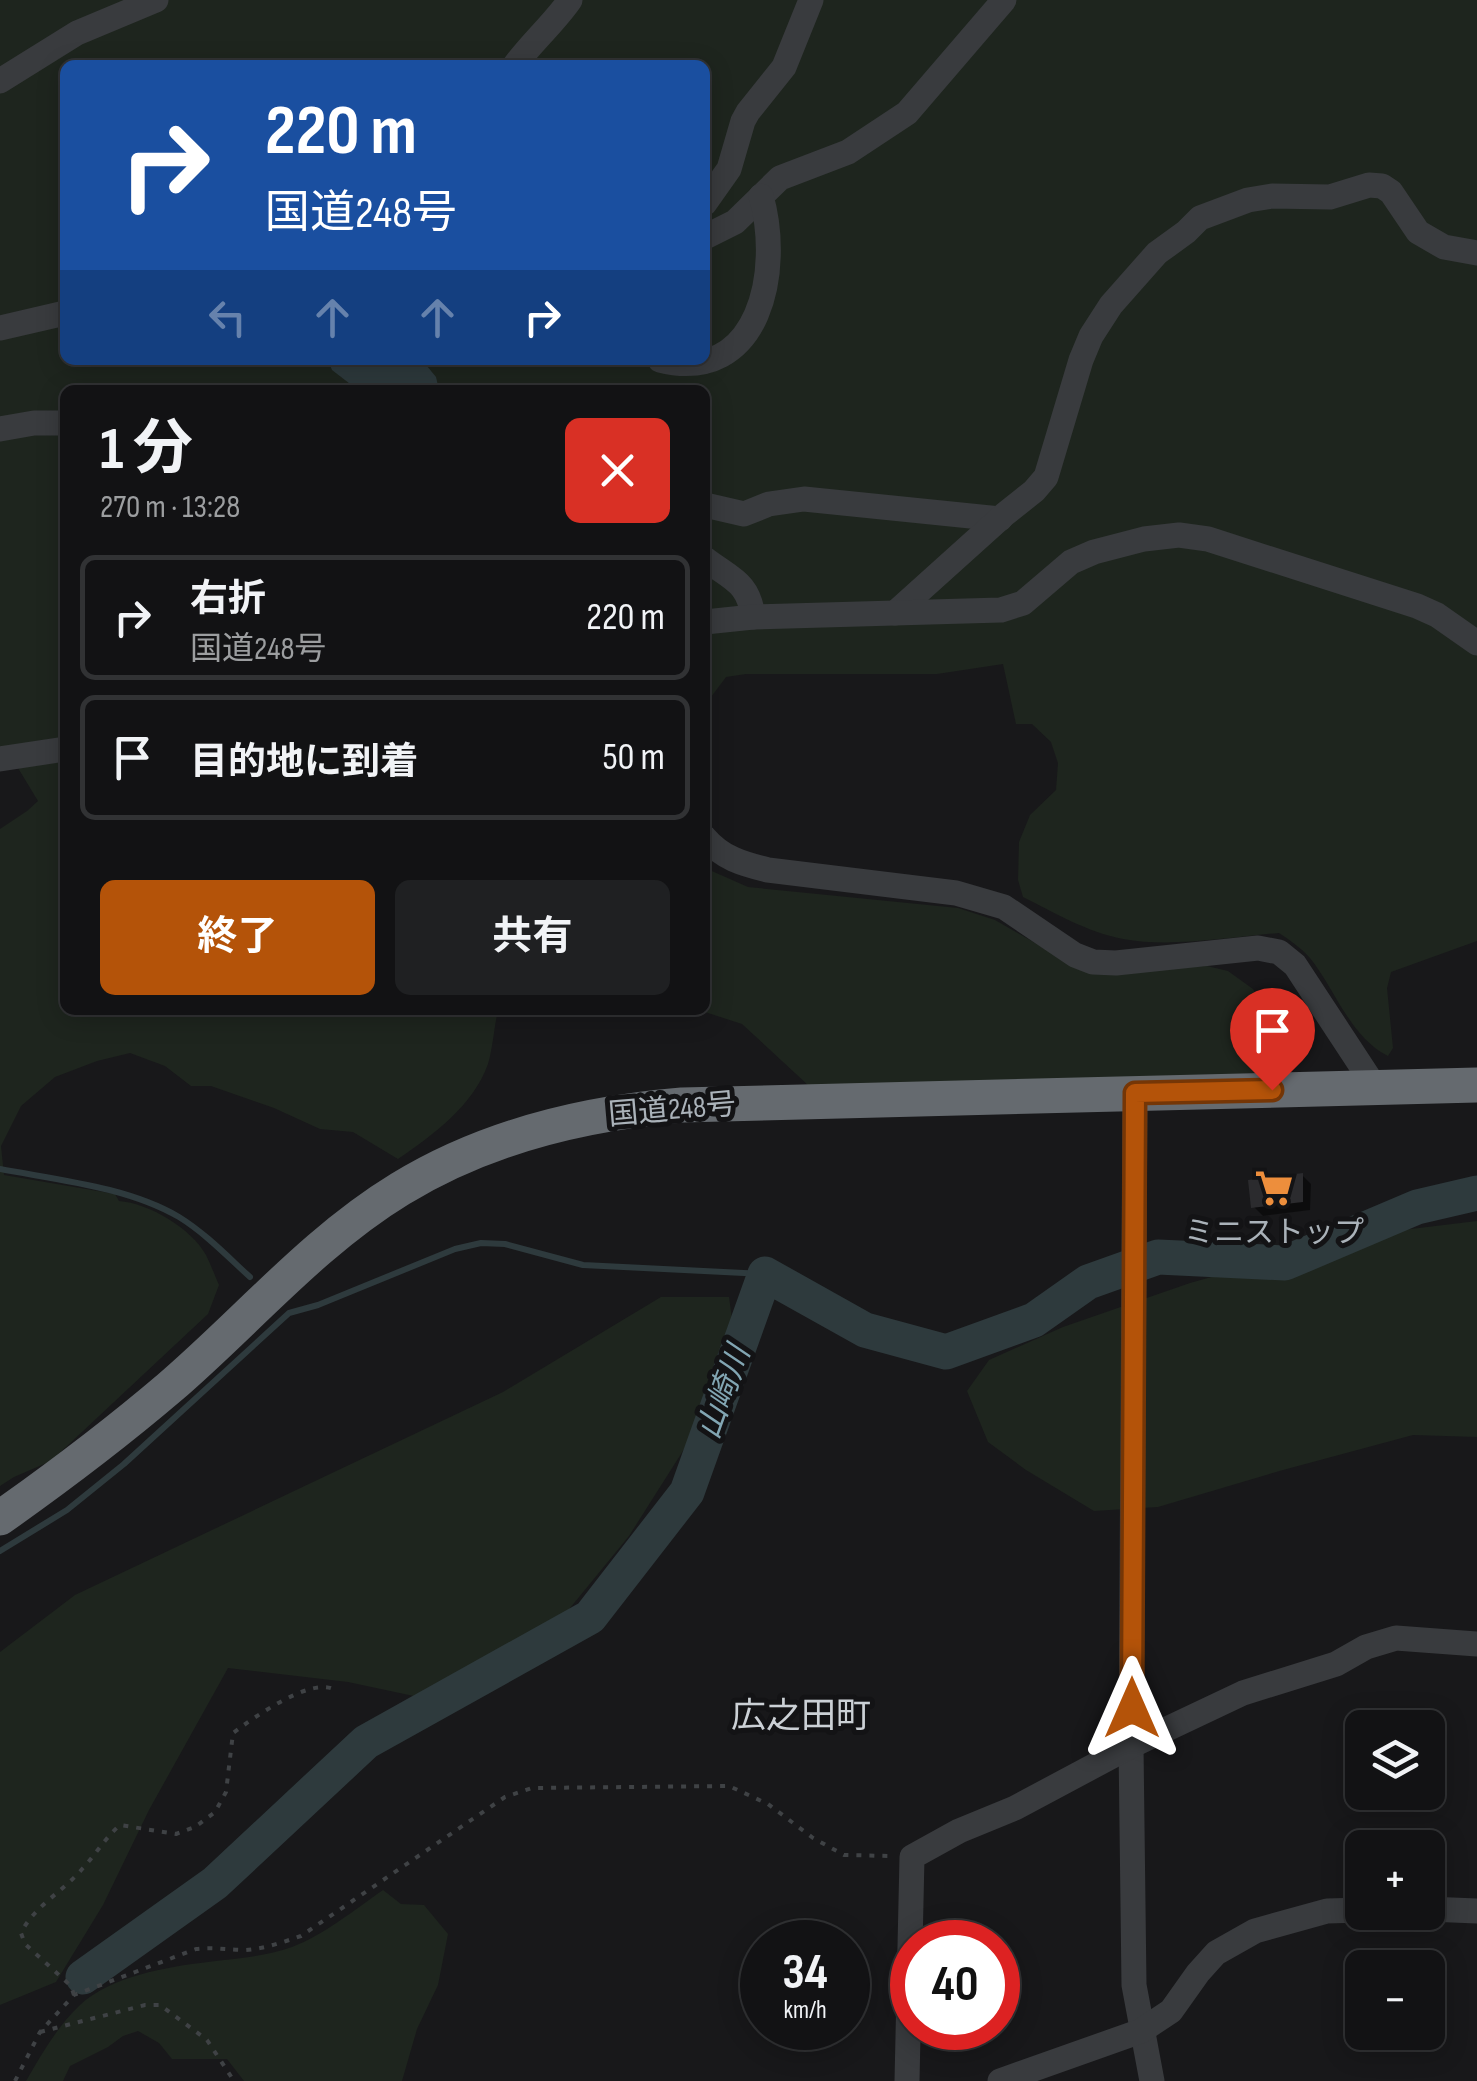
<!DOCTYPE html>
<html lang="ja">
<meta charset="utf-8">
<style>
body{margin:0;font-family:"Sofia Sans Condensed","Noto Sans JP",sans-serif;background:#1f2022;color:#f1f3f6;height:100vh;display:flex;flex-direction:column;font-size:38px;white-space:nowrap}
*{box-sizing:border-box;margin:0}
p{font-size:32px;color:#9c9ea0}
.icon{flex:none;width:55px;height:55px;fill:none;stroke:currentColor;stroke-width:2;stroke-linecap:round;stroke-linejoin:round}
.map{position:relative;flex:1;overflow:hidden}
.drawer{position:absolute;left:60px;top:385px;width:650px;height:630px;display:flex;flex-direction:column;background:#121214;border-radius:15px;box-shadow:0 5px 25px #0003,0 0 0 2px #313234}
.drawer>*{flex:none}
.guide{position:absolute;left:60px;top:60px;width:650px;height:305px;border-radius:15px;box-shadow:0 5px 25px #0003,0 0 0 2px #313234;background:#1a4fa0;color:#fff;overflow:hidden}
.buttons{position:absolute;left:1345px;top:1710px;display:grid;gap:20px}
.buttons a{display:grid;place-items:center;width:100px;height:100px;border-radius:15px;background:#121214;box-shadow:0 5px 25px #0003,0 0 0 2px #313234;font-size:50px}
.speed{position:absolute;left:740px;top:1920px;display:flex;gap:20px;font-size:50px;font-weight:700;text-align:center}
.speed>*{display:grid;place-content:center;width:130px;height:130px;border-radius:50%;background:#121214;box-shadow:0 5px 25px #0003,0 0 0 2px #313234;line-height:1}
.speed small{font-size:25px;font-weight:400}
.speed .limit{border:15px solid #d22;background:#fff;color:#111}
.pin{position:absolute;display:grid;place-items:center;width:85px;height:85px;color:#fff;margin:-102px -42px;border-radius:50% 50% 50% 0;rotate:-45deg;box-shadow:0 0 10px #0007}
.pin .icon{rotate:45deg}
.me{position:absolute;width:110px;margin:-55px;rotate:0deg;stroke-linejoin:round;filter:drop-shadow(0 0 8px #0008)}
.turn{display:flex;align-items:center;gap:35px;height:210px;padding:0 40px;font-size:45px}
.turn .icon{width:130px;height:130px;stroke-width:2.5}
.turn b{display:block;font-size:70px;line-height:85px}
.lanes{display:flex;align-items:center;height:95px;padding:0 40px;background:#0003;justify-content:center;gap:50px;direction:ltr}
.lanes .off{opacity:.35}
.round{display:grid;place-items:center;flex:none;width:105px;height:105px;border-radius:15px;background:#1f2022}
.overview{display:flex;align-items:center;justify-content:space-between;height:170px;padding:0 40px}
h1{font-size:60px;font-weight:700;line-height:75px}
.button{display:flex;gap:20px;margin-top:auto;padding:20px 40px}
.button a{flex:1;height:115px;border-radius:15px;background:#b45309;color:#fff;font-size:40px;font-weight:700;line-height:115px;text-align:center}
.button a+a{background:#1f2022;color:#f1f3f6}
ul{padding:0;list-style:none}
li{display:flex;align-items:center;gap:30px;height:125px;margin:0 20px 15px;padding:0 20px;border:5px solid #313234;border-radius:15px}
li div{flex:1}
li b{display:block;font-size:38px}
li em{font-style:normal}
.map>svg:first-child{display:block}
</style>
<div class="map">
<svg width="1477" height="2081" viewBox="0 0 1477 2081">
<rect width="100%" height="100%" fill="#18181a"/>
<g fill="#1e251e" fill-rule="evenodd">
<path d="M0,0H1477V637L1437,611L1144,535L1005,604L705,614V390H65V737L0,747ZM65,65H705V360H65Z"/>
<path d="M1174,541L1421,612L1477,648V941L1391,972L1387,988L1393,1048L1388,1056C1350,1037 1335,989 1310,958C1301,948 1290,940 1279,933C1230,937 1171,948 1123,939C1087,932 1055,913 1023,897L1018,880L1019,842L1030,815L1056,790L1058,763L1051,742L1032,724H1016L1003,664L937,674H746L726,677L705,705V640L713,631L1001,616L1076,566Z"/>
<path d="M65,761V1010H498C494,1027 493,1047 488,1064C473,1106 433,1135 398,1159L353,1132L320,1129L274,1108L211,1086H191L165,1066L130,1053L97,1061L55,1077L21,1106L1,1146L4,1175L115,1194L119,1201C149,1203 192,1229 206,1255C211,1265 215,1276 219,1285L208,1314L51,1461L14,1477L0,1486V829L27,811L38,801L18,768Z"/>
<polygon points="705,868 748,887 958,908 995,920 1082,970 1207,966 1228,971 1253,989 1272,1018 1278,1050 1273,1073 809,1086 742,1024 705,1012 679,1010 705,1010"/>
<polygon points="1477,1221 1477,1437 1413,1435 1283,1470 1158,1507 1094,1511 1026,1470 988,1442 967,1391 989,1360 1063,1327 1190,1283 1361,1235"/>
<polygon points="661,1297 729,1297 738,1364 629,1536 561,1619 456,1705 348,1682 228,1668 149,1810 103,1905 56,1982 0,2005 0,1652 75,1595 503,1392"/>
<path d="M383,1890L401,1904L424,1905L448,1934L438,1985L417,2029L402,2081H244L227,2059H172L159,2043L138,2031L123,2036L108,2047L70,2066L63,2081H26C41,2055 57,2027 79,2006C110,1976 167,1967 208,1962C236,1958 265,1957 292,1947C324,1935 354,1910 383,1890Z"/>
</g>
<polygon fill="#2e3a3d" points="328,360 422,360 436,377 439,390 358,390 332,370"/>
<polygon fill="#0007" points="1302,1175 1311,1184 1310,1210 1263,1216 1254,1207"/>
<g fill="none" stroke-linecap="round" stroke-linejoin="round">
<g stroke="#2e3a3d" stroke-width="6">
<path d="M0,1169C58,1180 128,1187 179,1217C205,1233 228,1257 250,1277"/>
<polyline points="0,1551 67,1510 124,1464 289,1313 318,1305 455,1249 481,1243 505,1244 583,1265 765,1274"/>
</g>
<polyline stroke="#2e3a3d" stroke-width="35" points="83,1977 215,1883 366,1742 590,1617 687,1492 765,1274 865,1330 946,1352 1034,1320 1088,1282 1158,1257 1285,1263 1417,1207 1477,1193"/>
</g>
<polygon fill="#2b2b2e" points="1303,1173 1303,1202 1251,1208 1248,1180"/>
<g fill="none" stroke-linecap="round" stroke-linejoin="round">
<g stroke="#3f4245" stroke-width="4" stroke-dasharray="5 8" stroke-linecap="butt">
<path d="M74,1995L71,1986L25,1944L21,1933C34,1906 64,1891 83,1868C96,1854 105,1838 120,1825L176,1834L195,1827L215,1812L226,1792L233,1733C253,1718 309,1678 333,1689"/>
<polyline points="40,2032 145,2005 160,2005 207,2040 234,2081"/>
<path d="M15,2081L40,2032L74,1995L196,1949C213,1947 228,1950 245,1950C264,1949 283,1942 301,1936L505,1797L532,1788L729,1786L768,1804L813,1838L844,1855L892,1856"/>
</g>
<g stroke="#393b3e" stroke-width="25">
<path d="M515,65C532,42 554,23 570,0"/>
<polyline points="0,81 77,33 156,0"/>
<polyline points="705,203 729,169 743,121 748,112 784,67 811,0"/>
<polyline points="705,237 735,222 780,178 848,152 907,113 1004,0"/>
<polyline points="0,328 65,313"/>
<path d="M660,360C761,385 782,269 761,196"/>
<polyline points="0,429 34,423 65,423"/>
<polyline points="705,505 744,514 769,504 804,499 1000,519"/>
<path d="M705,559C731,579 749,582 753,617"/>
<polyline points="895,613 1005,514 1034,491 1046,477 1081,360 1091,336 1111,305 1157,253 1186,232 1200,218 1248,200 1272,196 1330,197 1369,185 1382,186 1391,192 1418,232 1444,247 1477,253"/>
<polyline points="705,622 753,617 1001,610 1023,603 1071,562 1094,552 1144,539 1179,535 1208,539 1417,606 1437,615 1477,643"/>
<polyline points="0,759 65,749"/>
<path d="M705,838C722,858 743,864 768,870L956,893L1004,907L1075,955L1093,962L1116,963L1258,948L1279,952L1295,965L1375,1087"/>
<polyline points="1135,1093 1131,1746 1134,1985 1152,2081"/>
<polyline points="1428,1909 1477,1911"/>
<polyline points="907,2081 912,1857 959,1831 1015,1808 1131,1746 1243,1693 1336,1664 1366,1647 1396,1638 1477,1644"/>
<polyline points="1000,2081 1141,2031 1171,2011 1198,1973 1216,1953 1255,1931 1327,1911 1362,1910"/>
</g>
<path stroke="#656a6f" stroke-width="35" d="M0,1518C58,1477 115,1434 169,1388C246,1322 313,1242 400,1189C485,1137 584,1113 682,1105L1477,1085"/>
</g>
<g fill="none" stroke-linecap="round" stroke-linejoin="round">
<g stroke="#753606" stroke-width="25">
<polyline id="route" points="1132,1708 1135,1093 1272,1090"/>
</g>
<use href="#route" stroke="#b45309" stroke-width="18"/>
</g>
<defs>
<g id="supermarket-bare" transform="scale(3)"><path d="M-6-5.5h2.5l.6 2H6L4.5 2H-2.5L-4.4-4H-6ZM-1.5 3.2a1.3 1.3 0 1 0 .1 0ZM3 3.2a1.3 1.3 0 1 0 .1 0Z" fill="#ed8e3c" stroke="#131315" stroke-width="2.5" paint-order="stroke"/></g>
</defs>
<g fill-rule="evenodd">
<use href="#supermarket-bare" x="1274" y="1188"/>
</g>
<g text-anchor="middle" stroke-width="10" stroke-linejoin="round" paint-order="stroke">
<g font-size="30" fill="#aab2b9" stroke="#131315">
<text transform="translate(672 1109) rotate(-5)" y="10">国道248号</text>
</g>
<g font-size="30" fill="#aab2b9" stroke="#131315">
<text x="1274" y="1242">ミニストップ</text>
</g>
<g font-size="32" font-style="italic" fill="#82a6b3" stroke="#131315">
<text transform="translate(723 1392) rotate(-70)" y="11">山崎川</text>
</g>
<g font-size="35" fill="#cbd0d5" stroke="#131315">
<text x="801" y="1727">広之田町</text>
</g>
</g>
</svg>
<div class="buttons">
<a><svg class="icon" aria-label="layers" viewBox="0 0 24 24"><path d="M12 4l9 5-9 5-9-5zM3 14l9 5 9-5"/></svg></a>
<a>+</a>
<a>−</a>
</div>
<div class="speed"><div>34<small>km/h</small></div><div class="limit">40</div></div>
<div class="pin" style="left:1272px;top:1090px;background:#d93025"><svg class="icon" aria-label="arrive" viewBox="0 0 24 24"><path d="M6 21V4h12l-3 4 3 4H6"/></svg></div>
<svg class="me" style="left:1132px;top:1708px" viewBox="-20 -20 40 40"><path d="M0-17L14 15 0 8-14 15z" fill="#b45309" stroke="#fff" stroke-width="4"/></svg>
<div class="guide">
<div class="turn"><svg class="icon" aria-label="right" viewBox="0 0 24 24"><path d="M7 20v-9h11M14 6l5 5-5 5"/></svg><div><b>220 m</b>国道248号</div></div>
<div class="lanes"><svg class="icon off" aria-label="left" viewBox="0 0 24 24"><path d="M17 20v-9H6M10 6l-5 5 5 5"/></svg><svg class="icon off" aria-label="ahead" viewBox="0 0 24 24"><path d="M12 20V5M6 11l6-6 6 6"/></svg><svg class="icon off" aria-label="ahead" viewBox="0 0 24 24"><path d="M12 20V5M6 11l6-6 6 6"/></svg><svg class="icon" aria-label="right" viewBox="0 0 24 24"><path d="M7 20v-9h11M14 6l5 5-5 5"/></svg></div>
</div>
<section class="drawer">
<div class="overview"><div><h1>1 分</h1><p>270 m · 13:28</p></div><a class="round" style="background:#d93025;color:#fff"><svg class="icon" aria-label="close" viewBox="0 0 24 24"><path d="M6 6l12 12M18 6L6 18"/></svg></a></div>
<ul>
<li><svg class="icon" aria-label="right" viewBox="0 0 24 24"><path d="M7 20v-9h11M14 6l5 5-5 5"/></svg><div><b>右折</b><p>国道248号</p></div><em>220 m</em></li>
<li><svg class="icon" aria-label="arrive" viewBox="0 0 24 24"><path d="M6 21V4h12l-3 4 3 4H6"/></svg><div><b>目的地に到着</b></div><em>50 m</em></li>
</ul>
<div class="button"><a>終了</a><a>共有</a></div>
</section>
</div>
